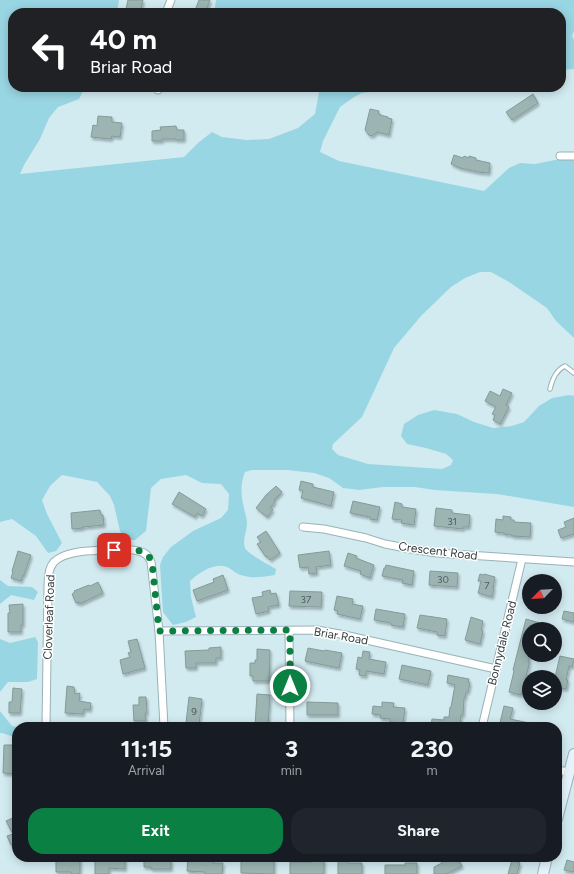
<!DOCTYPE html>
<style>
body{margin:0;font-family:Figtree,sans-serif;background:#20242c;color:#f1f3f6;height:100vh;display:flex;flex-direction:column;font-size:15px;white-space:nowrap}
*{box-sizing:border-box;margin:0}
p{font-size:13px;color:#9ea1a6}
.icon{flex:none;width:22px;height:22px;fill:none;stroke:currentColor;stroke-width:2;stroke-linecap:round;stroke-linejoin:round}
.map{position:relative;flex:1;overflow:hidden}
.details{position:absolute;left:12px;top:722px;width:550px;height:140px;display:flex;flex-direction:column;background:#171b24;border-radius:16px;box-shadow:0 2px 10px #0003}
.details>*{flex:none}
.top-card{position:absolute;left:8px;top:8px;width:558px;height:84px;border-radius:16px;box-shadow:0 2px 10px #0003;background:#202124;color:#fff;overflow:hidden}
.needle{width:26px;rotate:245deg}
.tools{position:absolute;left:522px;top:574px;display:grid;gap:8px}
.tools a{display:grid;place-items:center;width:40px;height:40px;border-radius:50%;background:#171b24;box-shadow:0 2px 10px #0003;font-size:20px}
.pin{position:absolute;display:grid;place-items:center;width:34px;height:34px;color:#fff;margin:-17px;border-radius:8px;box-shadow:0 2px 6px #0006}
.me{position:absolute;width:44px;margin:-22px;rotate:0deg;stroke-linejoin:round;filter:drop-shadow(0 0 3px #0008)}
.turn{display:flex;align-items:center;gap:14px;height:84px;padding:0 16px;font-size:18px}
.turn .icon{width:52px;height:52px;stroke-width:2.5}
.turn b{display:block;font-size:28px;line-height:34px}
.eta{display:flex;justify-content:space-evenly;align-items:center;height:68px;text-align:center}
.eta b{font-size:24px;font-weight:700;line-height:28px}
.primary-button{display:flex;gap:8px;margin-top:auto;padding:8px 16px}
.primary-button a{flex:1;height:46px;border-radius:16px;background:#0b8043;color:#fff;font-size:16px;font-weight:700;line-height:46px;text-align:center}
.primary-button a+a{background:#20242c;color:#f1f3f6}
.map>svg:first-child{display:block}
</style>
<div class="map">
<svg width="574" height="874" viewBox="0 0 574 874">
<defs>
<filter id="shadow"><feDropShadow dx="1.5" dy="2.5" stdDeviation="1" flood-color="#0004"/></filter>
</defs>
<rect width="100%" height="100%" fill="#d2ebf1"/>
<g fill="#99d6e3">
<path d="M0,0H119L117,13H13V87H85L79,99L58,107L49,118L40,139L24,165L20,174L184,157L198,143L212,132L222,137L247,140L269,139L298,128L315,114L320,87H410L362,93L354,97L340,107L323,141L320,152L339,161L484,191L509,168L520,163L535,164L555,160H574V338L556,321L547,308L509,282L491,272H480L465,278L451,287L421,316L394,348L362,417L333,444L332,449L338,455L368,464L442,469L451,465L453,460L446,454L426,448L407,444L401,436L404,424L418,415L434,410L457,414L474,422L493,428L512,426L524,422L539,406L552,398L569,395L574,396V507L497,494L434,490L415,487H383L359,490L343,488L329,478L314,473L287,470H252L245,472C240,484 241,496 244,508C245,513 247,519 247,523C247,532 242,540 245,548C248,554 269,565 276,569L275,575C264,577 252,579 241,575C236,574 232,569 227,567C214,562 199,573 190,581L191,597L196,617L186,622L173,625L163,612L160,565L163,557L171,547L193,531L221,518L228,510L229,494L221,484L202,483L186,475L161,479L151,488L146,531L135,540H125L120,531L114,505L110,496L97,482L62,475L50,486L42,500L47,514L62,543L56,551L48,553L36,536L12,519L0,522Z"/>
<polygon points="216,0 574,0 574,31 572,36 574,40 574,69 561,70 561,13 214,13"/>
<polygon points="0,580 8,586 32,587 38,592 34,600 11,595 0,604"/>
<polygon points="35,637 38,642 37,679 28,682 8,682 0,692 0,639 10,643"/>
<polygon points="0,708 0,711 12,726 17,727 17,738 2,733 0,733"/>
</g>
<g fill="#9cb5b3" stroke="#839b99" filter="url(#shadow)">
<polygon points="128,0 143,0 140,13 125,13"/>
<polygon points="199,0 210,0 205,13 194,13"/>
<polygon points="533,94 538,103 512,120 506,112"/>
<polygon points="370,109 379,111 378,114 380,114 380,115 388,117 388,118 392,119 389,135 377,132 372,136 369,135 365,130"/>
<polygon points="98,116 112,117 112,122 122,123 120,137 112,136 111,139 91,137 93,125 97,126"/>
<polygon points="176,126 177,130 184,130 184,140 176,140 176,139 162,139 162,141 152,141 152,131 161,130 160,127"/>
<polygon points="454,155 463,158 464,156 469,158 469,156 476,158 476,160 490,163 489,173 478,172 460,168 451,164"/>
<polygon points="503,389 512,393 506,405 509,407 500,424 493,420 495,415 492,414 496,407 485,401 490,391 500,396"/>
<polygon points="301,481 313,484 313,487 334,492 331,506 301,498 303,491 299,490"/>
<polygon points="276,486 282,492 274,500 275,502 270,508 273,510 267,517 256,508 266,495"/>
<polygon points="179,492 206,509 202,516 197,513 195,517 172,504"/>
<polygon points="353,501 380,507 377,520 370,519 370,517 350,513"/>
<polygon points="395,502 402,504 402,507 416,509 414,525 401,523 402,520 392,519"/>
<polygon points="436,508 452,510 452,513 470,515 469,527 463,527 463,529 434,526"/>
<polygon points="100,510 101,515 103,515 104,525 83,527 83,528 72,529 71,513"/>
<polygon points="503,516 511,517 511,520 514,520 514,522 531,523 530,537 512,536 512,535 504,534 504,533 495,532 496,519 503,520"/>
<polygon points="574,518 574,534 561,538 558,530 566,527 564,522"/>
<polygon points="266,531 280,553 270,560 267,556 266,557 257,544 261,542 257,537"/>
<polygon points="18,551 31,555 24,575 23,575 21,581 11,578 13,572 12,571"/>
<polygon points="329,551 331,565 316,567 317,573 309,574 308,567 300,568 298,555"/>
<polygon points="348,553 357,556 356,558 374,565 370,578 360,574 361,571 344,566"/>
<polygon points="386,565 414,571 412,585 402,583 403,580 382,576 384,568 385,568"/>
<polygon points="430,571 458,573 457,587 429,585"/>
<polygon points="480,574 483,575 484,574 495,577 493,588 494,588 492,597 478,593 481,581 478,581"/>
<polygon points="223,575 228,590 197,601 193,590 214,582 213,579"/>
<polygon points="98,582 103,593 79,604 79,602 76,603 72,594 75,592 74,591 89,585 90,586"/>
<polygon points="270,590 271,594 276,593 279,605 268,607 269,611 256,614 252,598 263,596 262,592"/>
<polygon points="290,591 322,592 321,607 289,606"/>
<polygon points="337,596 353,599 352,604 363,606 360,619 337,614 338,611 334,610"/>
<polygon points="23,604 23,625 21,625 21,632 8,632 8,613 10,613 9,605"/>
<polygon points="376,609 405,614 403,627 391,625 391,623 374,620"/>
<polygon points="564,611 574,613 574,622 562,619"/>
<polygon points="420,615 447,619 445,636 437,635 437,632 417,628"/>
<polygon points="471,617 483,621 481,630 483,631 480,644 465,640"/>
<polygon points="526,619 540,623 538,629 529,629 529,665 521,695 509,692 514,671 513,670"/>
<polygon points="137,639 145,668 123,674 120,660 130,657 128,653 131,652 128,641"/>
<polygon points="221,647 221,658 216,658 216,663 196,663 196,668 186,668 185,651 209,650 209,648"/>
<polygon points="308,648 324,651 325,650 342,653 339,668 305,661"/>
<polygon points="257,649 270,650 269,681 253,681 253,676 250,676 250,663 255,663 255,660 257,660"/>
<polygon points="363,651 370,652 369,659 386,662 384,674 366,671 366,676 359,675 360,670 356,669 358,657 362,658"/>
<polygon points="560,656 574,659 572,667 569,666 566,680 568,680 566,689 555,687 555,677"/>
<polygon points="402,665 431,671 428,685 399,679"/>
<polygon points="448,675 469,679 468,682 470,683 468,692 466,692 465,698 464,698 463,715 461,715 460,727 431,727 432,719 444,720 444,717 449,717 450,707 451,707 455,685 447,683"/>
<polygon points="67,686 74,687 75,694 80,693 79,701 91,703 90,710 84,709 83,714 65,713"/>
<polygon points="13,688 22,689 20,713 9,713 9,702 12,702"/>
<polygon points="257,694 270,695 268,726 255,726"/>
<polygon points="139,697 146,697 147,713 145,713 146,721 134,721 133,705 139,705"/>
<polygon points="189,697 202,699 199,725 186,723"/>
<polygon points="307,702 338,703 338,715 307,715"/>
<polygon points="382,702 394,703 393,707 405,708 403,723 390,722 390,719 380,718 381,715 372,714 373,706 382,707"/>
<polygon points="504,706 513,708 510,719 534,724 534,727 499,727"/>
<polygon points="4,745 17,745 17,774 3,773"/>
<polygon points="17,816 17,842 11,845 7,836 13,834 6,821"/>
<polygon points="144,857 164,857 164,860 171,860 171,869 151,869 151,867 144,867"/>
<polygon points="445,857 457,857 462,866 446,874 434,874 434,867 442,863 440,860"/>
<polygon points="56,858 80,858 80,874 71,874 71,872 56,872"/>
<polygon points="95,858 125,859 125,869 109,868 109,874 95,874"/>
<polygon points="188,858 200,858 200,861 213,861 213,863 223,863 222,874 205,874 205,872 187,871"/>
<polygon points="241,859 274,860 274,874 241,873"/>
<polygon points="312,860 324,860 324,874 290,874 290,862 312,862"/>
<polygon points="512,860 520,863 517,874 508,874"/>
<polygon points="567,860 574,862 574,872 564,870"/>
<polygon points="338,861 348,861 348,863 362,863 362,874 338,874"/>
<polygon points="405,863 417,863 417,874 385,874 385,865 405,865"/>
</g>
<g fill="none" stroke-linecap="round" stroke-linejoin="round">
<g stroke="#99b2b7" stroke-width="5.5">
<path id="lane" d="M550,389C552,380 556,370 565,366L574,373"/>
</g>
<g stroke="#99b2b7" stroke-width="9">
<g id="street">
<polyline points="166,13 171,0"/>
<polyline points="158,87 158,90"/>
<polyline points="560,156 574,156"/>
<polyline points="303,527 324,529 366,538 385,544 411,549 437,553 574,562"/>
<polyline points="159,631 317,630 340,634 496,669"/>
<polyline points="289,631 290,727"/>
<path d="M46,727L48,585C48,578 49,567 54,562C66,550 92,551 108,550C118,550 128,548 138,551C144,552 149,556 151,562L159,631L164,727"/>
<polyline points="482,727 522,559"/>
<polyline points="557,770 569,772"/>
</g>
</g>
<g stroke="#99b2b7" stroke-width="12">
<g id="secondary">
<polyline points="557,819 574,754"/>
<polyline points="543,874 547,857"/>
</g>
</g>
<use href="#lane" stroke="#fff" stroke-width="3.5"/>
<use href="#street" stroke="#fff" stroke-width="7"/>
<use href="#secondary" stroke="#e4f3fc" stroke-width="10"/>
</g>
<g fill="none" stroke-linecap="round" stroke-linejoin="round">
<path stroke="#0b8043" stroke-width="7" stroke-dasharray="0 12.6" d="M114,550C127,549 146,547 152,562L159,631L290,630V686"/>
</g>
<g text-anchor="middle" stroke-width="3" stroke-linejoin="round" paint-order="stroke">
<g font-size="10" fill="#4e5c5d">
<text x="452" y="525">31</text>
<text x="443" y="583">30</text>
<text x="487" y="589">7</text>
<text x="306" y="603">37</text>
<text x="194" y="715">9</text>
</g>
<g font-size="12" fill="#343e40" stroke="#fff">
<text transform="translate(438 551) rotate(7)" y="4">Crescent Road</text>
<text transform="translate(49 617) rotate(-88)" y="4">Cloverleaf Road</text>
<text transform="translate(341 636) rotate(10)" y="4">Briar Road</text>
<text transform="translate(502 643) rotate(-76)" y="4">Bonnydale Road</text>
</g>
</g>
</svg>
<div class="tools">
<a><svg class="needle" viewBox="-14 -14 28 28"><path d="M0-13l5 13h-10z" fill="#e53935"/><path d="M0 13l5-13h-10z" fill="#9ea1a6"/></svg></a>
<a><svg class="icon" aria-label="search" viewBox="0 0 24 24"><circle cx="10" cy="10" r="6"/><path d="M15 15l6 6"/></svg></a>
<a><svg class="icon" aria-label="layers" viewBox="0 0 24 24"><path d="M12 4l9 5-9 5-9-5zM3 14l9 5 9-5"/></svg></a>
</div>
<div class="pin" style="left:114px;top:550px;background:#d93025"><svg class="icon" aria-label="arrive" viewBox="0 0 24 24"><path d="M6 21V4h12l-3 4 3 4H6"/></svg></div>
<svg class="me" style="left:290px;top:686px" viewBox="-20 -20 40 40"><circle r="17" fill="#0b8043" stroke="#fff" stroke-width="3"/><path d="M0-11L8 9 0 5-8 9z" fill="#fff"/></svg>
<div class="top-card">
<div class="turn"><svg class="icon" aria-label="left" viewBox="0 0 24 24"><path d="M17 20v-9H6M10 6l-5 5 5 5"/></svg><div><b>40 m</b>Briar Road</div></div>
</div>
<section class="details">
<div class="eta">
<div><b>11:15</b><p>Arrival</p></div>
<div><b>3</b><p>min</p></div>
<div><b>230</b><p>m</p></div>
</div>
<div class="primary-button"><a>Exit</a><a>Share</a></div>
</section>
</div>
